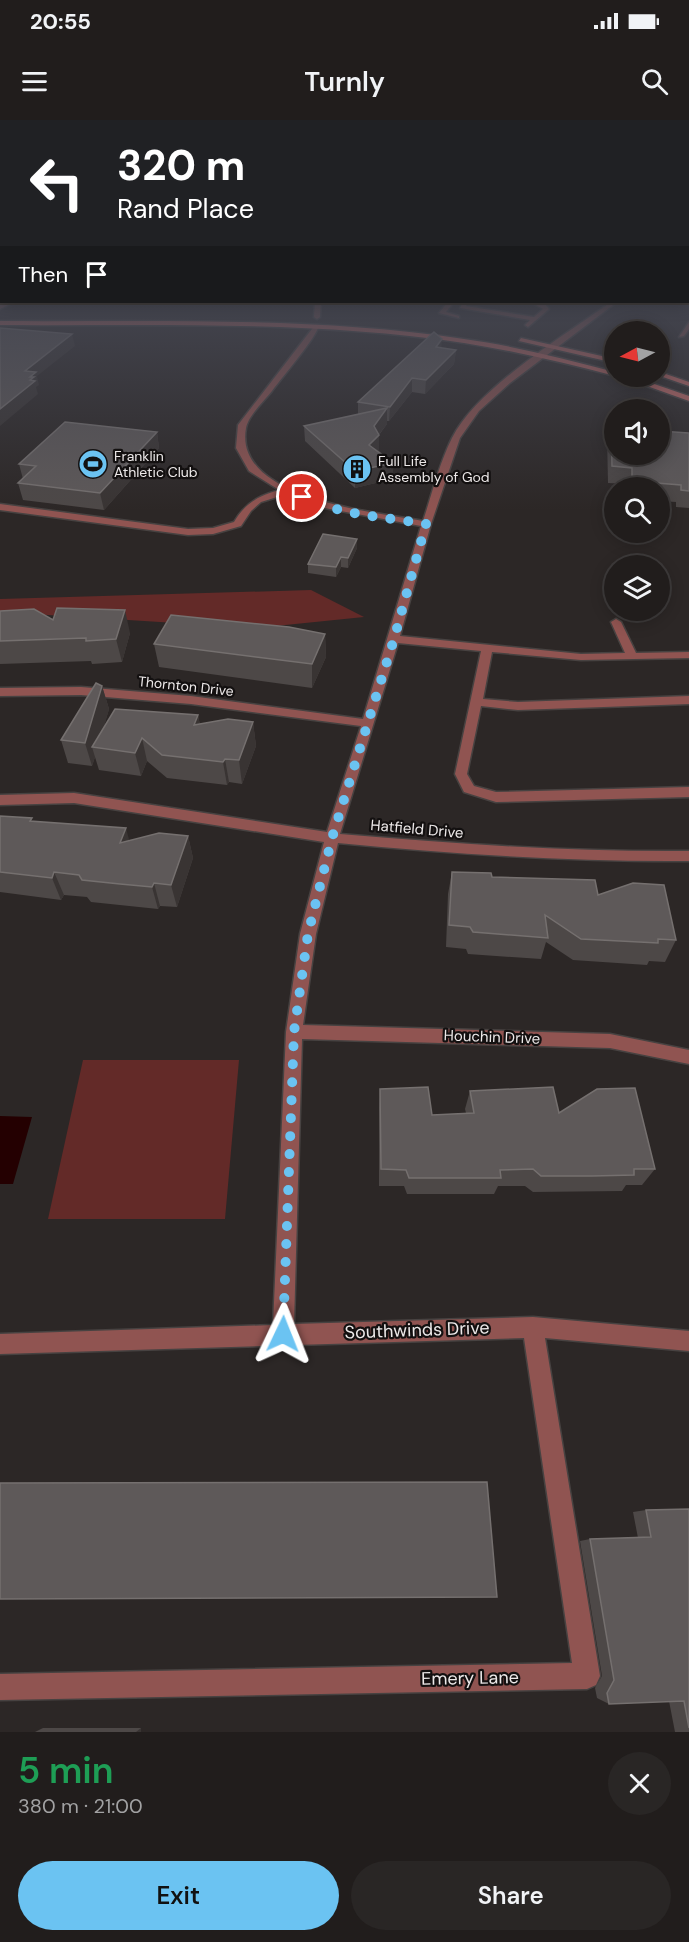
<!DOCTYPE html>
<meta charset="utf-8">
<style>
body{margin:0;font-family:"DM Sans",sans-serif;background:#292625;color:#f1f3f6;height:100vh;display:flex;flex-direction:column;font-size:22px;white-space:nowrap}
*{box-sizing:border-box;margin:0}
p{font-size:20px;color:#a2a2a3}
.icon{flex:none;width:33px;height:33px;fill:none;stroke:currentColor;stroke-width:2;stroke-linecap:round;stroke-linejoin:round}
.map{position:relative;height:1612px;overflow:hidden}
.side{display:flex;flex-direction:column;background:#211d1c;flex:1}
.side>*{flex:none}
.top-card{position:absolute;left:0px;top:0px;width:690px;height:183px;box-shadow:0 3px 15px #0003,0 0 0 2px #3e3b3b;background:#202124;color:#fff;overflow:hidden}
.needle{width:39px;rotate:263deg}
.controls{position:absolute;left:604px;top:201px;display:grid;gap:12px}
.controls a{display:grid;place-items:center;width:66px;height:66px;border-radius:50%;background:#211d1c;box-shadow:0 3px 15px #0003,0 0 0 2px #3e3b3b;font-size:30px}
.pin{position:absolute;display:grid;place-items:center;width:51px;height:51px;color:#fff;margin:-26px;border:3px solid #fff;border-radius:50%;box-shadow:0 2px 6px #0007}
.me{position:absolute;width:66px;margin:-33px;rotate:2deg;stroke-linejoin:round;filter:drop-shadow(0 0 4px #0008)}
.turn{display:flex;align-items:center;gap:21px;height:126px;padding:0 18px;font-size:27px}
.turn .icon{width:78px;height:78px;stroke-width:2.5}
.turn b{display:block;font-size:42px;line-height:51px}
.then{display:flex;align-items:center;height:57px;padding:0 18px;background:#0003;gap:12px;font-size:22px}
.round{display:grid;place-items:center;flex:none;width:63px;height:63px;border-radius:32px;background:#292625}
.overview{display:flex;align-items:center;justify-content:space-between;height:102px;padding:0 18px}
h1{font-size:36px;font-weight:600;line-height:45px;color:#1e9e55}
.primary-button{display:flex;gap:12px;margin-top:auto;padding:12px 18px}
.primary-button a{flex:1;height:69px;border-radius:36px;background:#6bc3f2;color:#111;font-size:24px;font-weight:600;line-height:69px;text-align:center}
.primary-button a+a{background:#292625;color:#f1f3f6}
.status{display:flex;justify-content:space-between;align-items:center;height:42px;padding:0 30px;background:#211d1c;direction:ltr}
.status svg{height:16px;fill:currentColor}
header{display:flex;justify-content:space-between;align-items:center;height:78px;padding:0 18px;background:#211d1c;font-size:27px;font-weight:600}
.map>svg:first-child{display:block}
</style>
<div class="status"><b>20:55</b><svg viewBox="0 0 49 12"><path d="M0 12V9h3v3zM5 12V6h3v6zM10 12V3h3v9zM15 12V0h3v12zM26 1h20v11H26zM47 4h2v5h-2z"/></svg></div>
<header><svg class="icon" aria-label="menu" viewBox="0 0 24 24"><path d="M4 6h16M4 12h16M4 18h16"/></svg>Turnly<svg class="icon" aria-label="search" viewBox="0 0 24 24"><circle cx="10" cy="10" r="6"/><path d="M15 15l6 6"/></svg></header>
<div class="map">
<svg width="689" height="1612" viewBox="0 0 689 1612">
<rect width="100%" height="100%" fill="#2c2726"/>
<g fill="#632a28">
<polygon points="311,470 364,497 256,508 0,492 0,479"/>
<polygon points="83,940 239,940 225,1099 48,1099"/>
</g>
<polygon fill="#240001" points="0,996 32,997 13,1064 0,1064"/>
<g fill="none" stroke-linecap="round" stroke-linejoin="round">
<g stroke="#474241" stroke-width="3">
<g id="service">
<polygon points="7,182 14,182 0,189 0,185"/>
<polygon points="315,182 321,182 320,197 317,199 314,197"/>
<polygon points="448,182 454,182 446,192 459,196 459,198 439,193"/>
<polygon points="463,182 469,182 466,186 534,197 543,189 531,182 544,183 549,189 528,207 525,205 530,200 460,188"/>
<polygon points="689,202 689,209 684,216 679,217"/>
<path d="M287,368L291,371L290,373L261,382L251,391L241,406L213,414L188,415L0,390V384L188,409L213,408L234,402C247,380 263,374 287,368Z"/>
</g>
</g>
<g stroke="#474241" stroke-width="3">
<path id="minor" d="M611,182H617L510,263L479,291L460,318L431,404L400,516L581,534L625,533L611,502L616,499L621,502L636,533L689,532V538L581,540L492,532L483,579L518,582L689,576V584L518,590L481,586L467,654L474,666L496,672L689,667V677L496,682L464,672L455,654L481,531L398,523L340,714C457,724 572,732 689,731V741C571,742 455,734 338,723L316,814L303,905L610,914L689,930V944L610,928L302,919L294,1204L533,1197L689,1211V1231L545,1218L600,1556L596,1565L587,1569L0,1580V1554L572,1543L524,1218L0,1234V1214L273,1205L286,912L300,814L324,722L74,683L0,685V675L74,673L327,712L361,606L191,584L81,575L0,576V568L81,567L191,576L363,599L421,406L314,386L284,373L249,351L236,328L238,305L315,205H319C317,217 282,257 272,271C264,281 248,296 246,308C233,379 375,392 423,401C432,374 439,344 452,318C477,268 565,215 611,182Z"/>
</g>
<g stroke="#474241" stroke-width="3">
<g id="secondary">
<path d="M0,201C154,202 311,196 464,219C515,226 565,239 615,252V256C565,243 515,231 464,223C311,200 154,206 0,205Z"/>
<polygon points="521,218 615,239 615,243 519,221"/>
<polygon points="660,252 689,262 689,266 660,256"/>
<polygon points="619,256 631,256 689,276 689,281"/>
</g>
</g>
<use href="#service" fill="#905451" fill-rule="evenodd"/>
<use href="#minor" fill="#905451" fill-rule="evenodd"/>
<use href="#secondary" fill="#ca6b67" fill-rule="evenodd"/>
</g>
<g fill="#4d4847">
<polygon points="442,228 456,230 454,244 425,274 412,272 389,301 387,301 387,304 379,315 379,331 393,343 392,359 355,368 305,321 304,306 358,294 358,282"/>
<polygon points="611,300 615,334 689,313 689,388 676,387 676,382 660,381 660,368 627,368 627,364 608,363 607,316"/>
<polygon points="157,312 159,328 104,390 23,380 18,363 23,359 19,344"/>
<polygon points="357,419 357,428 348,448 341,447 336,457 308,453 308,444"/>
<polygon points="0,491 130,513 122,542 92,544 91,541 0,544"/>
<polygon points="325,514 326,537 312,568 159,547 154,524"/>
<polygon points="102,566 109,589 103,609 198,595 200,605 253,602 256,626 242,664 229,662 227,665 167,658 147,641 141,656 99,650 95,637 92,646 68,643 61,620"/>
<polygon points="0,696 129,720 188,716 193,738 177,787 160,786 158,789 91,782 87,777 64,775 61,780 0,772"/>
<polygon points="452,752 492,757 598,775 676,820 665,842 649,841 647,845 573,840 546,822 541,839 468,834 466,829 446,827 448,774"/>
<polygon points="380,969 432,995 466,993 465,989 470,971 559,993 655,1049 642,1065 626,1065 622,1071 533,1072 525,1066 498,1066 494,1074 407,1074 404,1066 379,1066 379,988"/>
<polygon points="689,1389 689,1612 675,1612 669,1581 609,1584 597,1578 595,1568 602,1556 580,1421 590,1419 638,1418 633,1392 646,1390"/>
<polygon points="43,1608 141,1608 141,1612 35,1612"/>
</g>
<g fill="#393433">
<polygon points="72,214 75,226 37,256 39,265 36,267 38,274 0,306 0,289 25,251"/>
<polygon points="442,219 441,233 436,227"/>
<polygon points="456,230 454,244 425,274 426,260"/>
<polygon points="412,258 412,272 389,301 390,287"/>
<polygon points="387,288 387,304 376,318 379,315 379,331 369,325 374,306"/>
<polygon points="157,312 159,328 104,390 100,373"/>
<polygon points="393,343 392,359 355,368 355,351"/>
<polygon points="357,419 357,428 348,448 348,438"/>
<polygon points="341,437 341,447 336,457 336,447"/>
<polygon points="125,490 130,513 122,542 116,519"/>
<polygon points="325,514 326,537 312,568 312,544"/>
<polygon points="102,566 109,589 98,628 92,627 95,637 92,646 85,623"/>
<polygon points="198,595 202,619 194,605"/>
<polygon points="253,602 256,626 242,664 239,640"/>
<polygon points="142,618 147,641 141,656 135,633"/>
<polygon points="225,639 229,662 227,665 223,642"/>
<polygon points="126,708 132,731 120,723"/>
<polygon points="188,716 193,738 177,787 171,765"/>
<polygon points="54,752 64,775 61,780 52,758"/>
<polygon points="154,763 160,786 158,789 152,767"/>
<polygon points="141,1608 141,1612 136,1612"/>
</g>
<g fill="#5e5959" stroke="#75706f" stroke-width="1.5">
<polygon points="0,208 72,214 25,251 36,252 30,257 34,257 30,260 35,261 0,289"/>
<polygon points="434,212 442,219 436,227 456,230 426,260 412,258 390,287 358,282"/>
<polygon points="387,288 374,306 379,315 369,325 393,343 355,351 304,306"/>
<polygon points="611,300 615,301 615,334 660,334 660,311 689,313 689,371 681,370 681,365 632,361 632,348 612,346"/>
<polygon points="65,302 157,312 100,373 18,363 36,346 19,344"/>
<polygon points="323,414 357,419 348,438 341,437 336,447 308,444"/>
<polygon points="57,488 125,490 116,519 86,521 86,518 0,521 0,491 34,489 53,500"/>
<polygon points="171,495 289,507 325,514 312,544 154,524"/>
<polygon points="96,563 102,566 85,623 61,620"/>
<polygon points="115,589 198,595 194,605 228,599 253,602 239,640 225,639 223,642 162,635 142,618 135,633 92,627"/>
<polygon points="0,696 32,698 30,701 126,708 120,723 159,713 188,716 171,765 154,763 152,767 120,764 82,760 79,755 54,752 52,758 0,752"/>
<polygon points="452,752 491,753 492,757 595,760 598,775 633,763 664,765 676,820 658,819 658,823 581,819 545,795 548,818 473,812 470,807 449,805"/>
<polygon points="428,967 432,995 474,993 470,971 553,967 559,993 597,969 635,968 655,1049 634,1049 634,1055 592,1056 541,1056 533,1049 500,1050 501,1058 409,1058 406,1050 381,1049 380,969"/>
<polygon points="487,1362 497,1477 0,1479 0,1363"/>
<polygon points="689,1389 689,1608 684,1581 609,1584 607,1573 614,1560 590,1419 651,1417 646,1390"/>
</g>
<linearGradient id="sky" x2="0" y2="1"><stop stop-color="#181515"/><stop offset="0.42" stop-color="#454752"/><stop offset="1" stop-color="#454752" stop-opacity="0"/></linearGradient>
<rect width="689" height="390" fill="url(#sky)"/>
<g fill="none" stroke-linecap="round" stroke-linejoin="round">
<path stroke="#6bc3f2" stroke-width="10" stroke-dasharray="0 18" d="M283,1214L294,912L308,814L332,718L394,519L426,404C385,397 340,395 302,377"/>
</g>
<defs>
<g id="stadium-disc" transform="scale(1.5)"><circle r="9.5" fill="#6bc3f2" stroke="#131010"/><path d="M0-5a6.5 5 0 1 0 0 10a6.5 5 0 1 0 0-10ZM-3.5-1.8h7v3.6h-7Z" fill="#111"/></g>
<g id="building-disc" transform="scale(1.5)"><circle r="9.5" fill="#6bc3f2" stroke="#131010"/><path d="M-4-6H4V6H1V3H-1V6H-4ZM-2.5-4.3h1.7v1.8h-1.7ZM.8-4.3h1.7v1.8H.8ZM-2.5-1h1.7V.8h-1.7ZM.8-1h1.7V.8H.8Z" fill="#111"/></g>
</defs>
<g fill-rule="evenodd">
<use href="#stadium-disc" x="93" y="344"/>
<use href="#building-disc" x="357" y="349"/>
</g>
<g text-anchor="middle" stroke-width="4.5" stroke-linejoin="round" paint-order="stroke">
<g font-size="14" fill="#ede9e9" stroke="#131010" text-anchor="start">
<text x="114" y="341">Franklin<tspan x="114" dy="16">Athletic Club</tspan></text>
<text x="378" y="346">Full Life<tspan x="378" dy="16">Assembly of God</tspan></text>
</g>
<g font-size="14" fill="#ede9e9" stroke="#131010">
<text transform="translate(186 566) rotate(6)" y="5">Thornton Drive</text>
</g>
<g font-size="15" fill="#ede9e9" stroke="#131010">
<text transform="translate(417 709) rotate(5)" y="5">Hatfield Drive</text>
<text transform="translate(492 917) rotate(2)" y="5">Houchin Drive</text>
</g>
<g font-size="18" fill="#ede9e9" stroke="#131010">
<text transform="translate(417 1210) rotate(-2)" y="6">Southwinds Drive</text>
<text transform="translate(470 1558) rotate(-1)" y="6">Emery Lane</text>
</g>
</g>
</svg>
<div class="controls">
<a><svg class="needle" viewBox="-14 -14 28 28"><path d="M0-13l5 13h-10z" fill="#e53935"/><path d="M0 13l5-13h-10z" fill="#a2a2a3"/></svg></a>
<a><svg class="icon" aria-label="sound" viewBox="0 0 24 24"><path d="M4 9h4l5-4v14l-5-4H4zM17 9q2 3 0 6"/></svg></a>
<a><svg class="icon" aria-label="search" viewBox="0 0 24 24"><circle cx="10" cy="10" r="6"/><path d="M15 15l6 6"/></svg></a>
<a><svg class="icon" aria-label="layers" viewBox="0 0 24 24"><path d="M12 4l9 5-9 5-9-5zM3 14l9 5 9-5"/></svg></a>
</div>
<div class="pin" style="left:302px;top:377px;background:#d93025"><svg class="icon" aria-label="arrive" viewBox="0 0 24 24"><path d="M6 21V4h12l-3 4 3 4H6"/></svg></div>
<svg class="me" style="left:283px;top:1214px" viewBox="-20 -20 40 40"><path d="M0-17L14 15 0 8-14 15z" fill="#6bc3f2" stroke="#fff" stroke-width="4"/></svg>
<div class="top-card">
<div class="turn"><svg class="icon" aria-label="left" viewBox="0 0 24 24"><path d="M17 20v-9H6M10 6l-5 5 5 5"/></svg><div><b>320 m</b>Rand Place</div></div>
<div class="then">Then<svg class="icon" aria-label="arrive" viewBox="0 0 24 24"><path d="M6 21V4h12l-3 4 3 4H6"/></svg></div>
</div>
</div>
<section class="side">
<div class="overview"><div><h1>5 min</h1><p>380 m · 21:00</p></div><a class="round"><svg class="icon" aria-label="close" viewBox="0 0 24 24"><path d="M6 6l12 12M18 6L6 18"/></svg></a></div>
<div class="primary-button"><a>Exit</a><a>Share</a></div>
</section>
